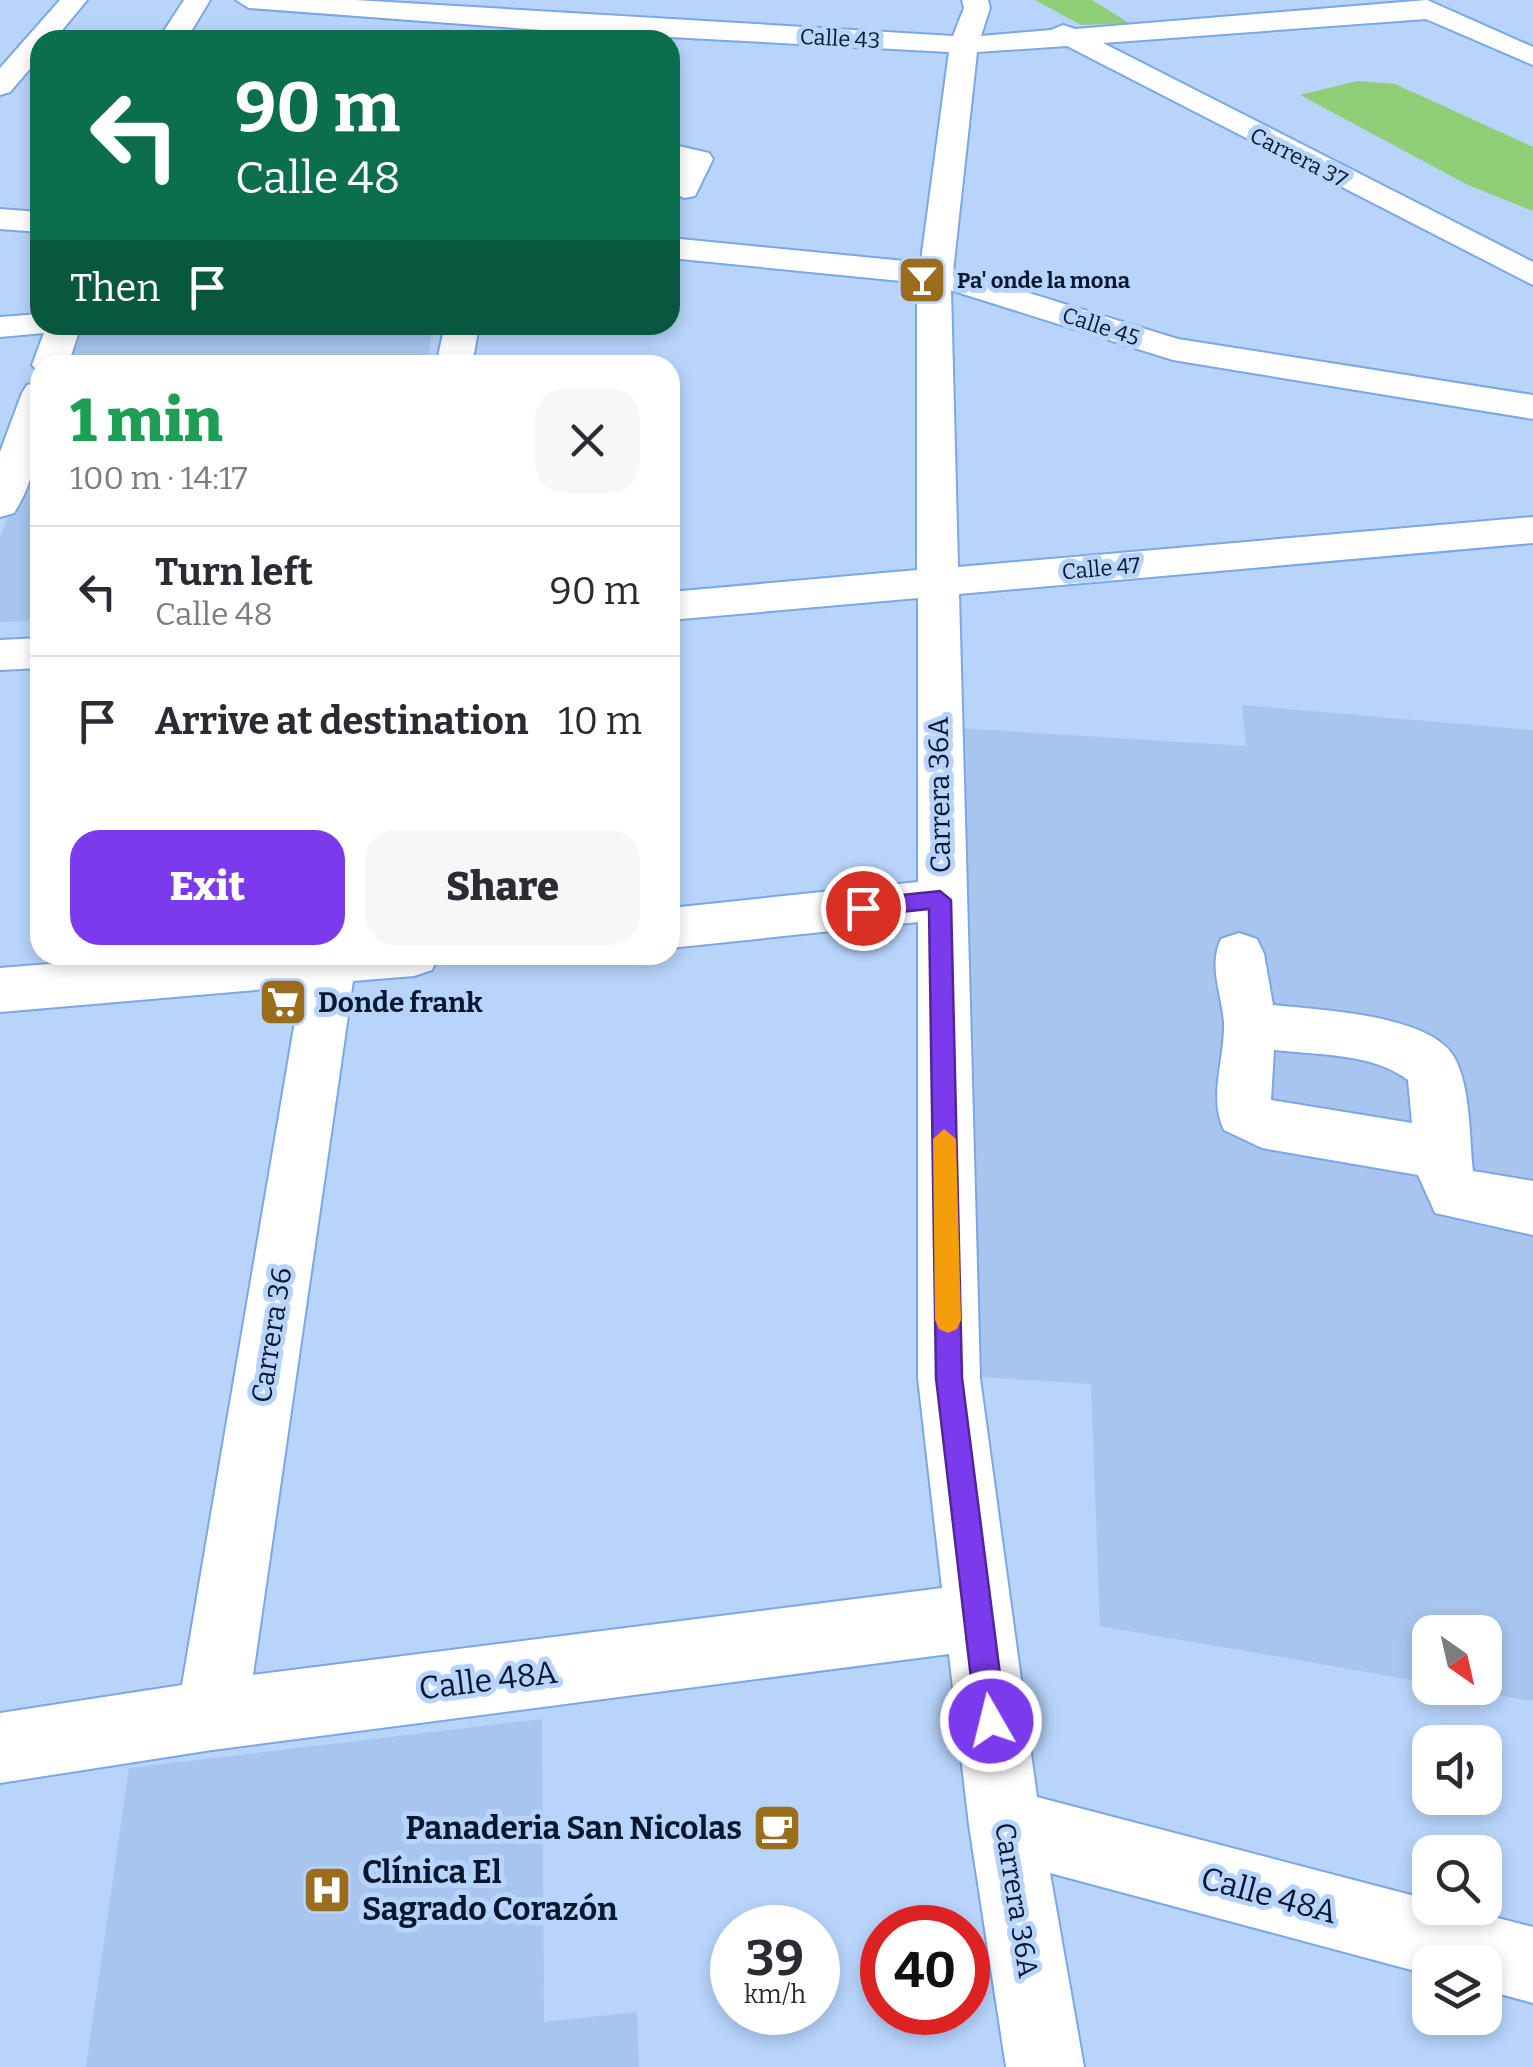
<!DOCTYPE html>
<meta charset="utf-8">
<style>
body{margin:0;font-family:Bitter,serif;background:#f7f7f7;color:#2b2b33;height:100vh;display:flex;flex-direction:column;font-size:38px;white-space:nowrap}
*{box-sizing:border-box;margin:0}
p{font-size:32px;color:#7c7c81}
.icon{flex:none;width:55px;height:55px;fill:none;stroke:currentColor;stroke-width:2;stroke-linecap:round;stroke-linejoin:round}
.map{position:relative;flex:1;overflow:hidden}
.drawer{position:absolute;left:30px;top:355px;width:650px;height:610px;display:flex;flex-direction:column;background:#fff;border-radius:30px;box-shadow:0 5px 15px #0003}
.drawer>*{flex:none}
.top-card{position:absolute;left:30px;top:30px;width:650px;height:305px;border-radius:30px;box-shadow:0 5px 15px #0003;background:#0b6e4f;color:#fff;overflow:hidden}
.needle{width:65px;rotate:146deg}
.controls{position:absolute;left:1412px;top:1615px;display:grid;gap:20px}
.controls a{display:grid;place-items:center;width:90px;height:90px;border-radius:20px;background:#fff;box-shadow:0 5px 15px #0003;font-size:50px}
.speed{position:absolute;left:710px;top:1905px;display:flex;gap:20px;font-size:50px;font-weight:700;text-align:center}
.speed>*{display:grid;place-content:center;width:130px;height:130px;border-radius:50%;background:#fff;box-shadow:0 5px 15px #0003;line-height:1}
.speed small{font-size:25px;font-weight:400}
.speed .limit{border:15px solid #d22;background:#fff;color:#111}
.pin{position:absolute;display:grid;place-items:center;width:85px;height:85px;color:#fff;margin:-42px;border:5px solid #fff;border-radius:50%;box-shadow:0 2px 10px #0007}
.me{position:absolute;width:110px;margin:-55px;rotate:352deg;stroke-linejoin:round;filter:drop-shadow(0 0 8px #0008)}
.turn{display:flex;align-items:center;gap:35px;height:210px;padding:0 40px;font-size:45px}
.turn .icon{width:130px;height:130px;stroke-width:2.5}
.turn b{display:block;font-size:70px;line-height:85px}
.then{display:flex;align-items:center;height:95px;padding:0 40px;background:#0003;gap:20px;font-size:38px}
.round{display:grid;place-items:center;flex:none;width:105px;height:105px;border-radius:30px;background:#f7f7f7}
.summary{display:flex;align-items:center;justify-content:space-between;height:170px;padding:0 40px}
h1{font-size:60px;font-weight:800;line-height:75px;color:#1e9e55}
.cta{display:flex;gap:20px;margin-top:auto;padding:20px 40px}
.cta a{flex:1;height:115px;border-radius:30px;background:#7c3aed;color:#fff;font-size:40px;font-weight:800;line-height:115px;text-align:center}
.cta a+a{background:#f7f7f7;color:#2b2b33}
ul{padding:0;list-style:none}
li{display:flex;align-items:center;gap:30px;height:130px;padding:0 40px;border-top:2px solid #e1e1e2}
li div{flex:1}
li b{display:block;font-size:38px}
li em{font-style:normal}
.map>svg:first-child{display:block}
</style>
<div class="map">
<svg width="1533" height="2067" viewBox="0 0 1533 2067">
<rect width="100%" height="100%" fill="#b8d4fb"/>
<g fill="#a7c5ef">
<polygon points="79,325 433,325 427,365 64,365"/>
<polygon points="40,430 40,620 0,622 0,538"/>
<polygon points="1242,705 1533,730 1533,1701 1455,1688 1485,1688 1485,1632 1430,1632 1430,1683 1100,1626 1091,1384 981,1377 957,728 1246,746"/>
<polygon points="542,1719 544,2022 637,2012 639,2067 86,2067 129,1768"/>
</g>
<g fill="#8fcd77">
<polygon points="1035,0 1092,0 1129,23 1081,25"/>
<polygon points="1357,81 1395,84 1533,147 1533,211 1468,185 1300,95"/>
</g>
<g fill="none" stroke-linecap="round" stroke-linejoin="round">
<g stroke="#7ba7e6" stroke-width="4">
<g id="minor">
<polygon points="60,0 87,0 54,40 40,40 40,57 10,92 0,95 0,68"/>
<polygon points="184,0 210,0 186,40 158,40"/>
<polygon points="236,0 355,0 953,36 964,8 962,0 988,0 990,8 981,36 1051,30 1063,25 1075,29 1427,0 1533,47 1533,65 1426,19 1103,43 1533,262 1533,285 1067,46 977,52 951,290 958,567 1533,517 1533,543 959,594 980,1378 1037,1797 1430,1900 1430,1908 1459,1908 1533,1927 1533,2003 1485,1990 1485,1962 1430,1962 1430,1975 1050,1873 1084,2067 1006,2067 969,1825 949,1654 212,1750 0,1783 0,1713 182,1685 301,986 0,1012 0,968 160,955 439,955 432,970 414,976 353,981 253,1675 942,1588 918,1378 918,922 670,948 670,908 918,882 918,598 670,620 670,592 917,570 917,290 949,52 556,31 249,8"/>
<polygon points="670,144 709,153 713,159 695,196 684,198 670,191 680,164 670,162"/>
<polygon points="40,314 40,325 81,325 68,365 40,365 40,373 32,365 44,333 0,337 0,317"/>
<polygon points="445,325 479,325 472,365 436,365"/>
<path d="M40,382C40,428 40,473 14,513L0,517V452L22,393L27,385Z"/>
<polygon points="40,638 40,668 0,670 0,640"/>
<path d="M1239,933L1257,939L1264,954L1273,1005C1317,1010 1430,1014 1454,1057C1471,1087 1469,1137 1473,1171L1533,1181V1235L1435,1213L1418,1175L1262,1148L1224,1130C1208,1096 1225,1059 1224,1023C1222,994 1208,966 1221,939ZM1274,1050C1317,1055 1373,1053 1408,1080L1412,1123L1271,1100Z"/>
</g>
</g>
<g stroke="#7ba7e6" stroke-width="4">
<g id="major">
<polygon points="0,209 40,212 40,232 0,229"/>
<polygon points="670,238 935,264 1178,339 1533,395 1533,419 1173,360 931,284 670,258"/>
</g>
</g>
<use href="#minor" fill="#fff" fill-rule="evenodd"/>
<use href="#major" fill="#fff" fill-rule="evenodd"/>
</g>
<polygon fill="#7c3aed" stroke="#51269a" stroke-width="2.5" points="940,891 951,900 962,1378 1006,1721 1002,1732 991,1736 980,1732 976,1721 936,1378 929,909 863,916 852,908 863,899"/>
<polygon fill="#f59e0b" points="944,1129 956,1139 961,1320 957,1329 948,1333 939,1329 935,1320 933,1139"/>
<defs>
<g id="bar-square" transform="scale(2.5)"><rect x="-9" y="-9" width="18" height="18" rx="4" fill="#996d1c" stroke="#b8d4fb"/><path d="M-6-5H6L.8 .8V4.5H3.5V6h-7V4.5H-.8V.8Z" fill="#fff"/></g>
<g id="supermarket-square" transform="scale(2.5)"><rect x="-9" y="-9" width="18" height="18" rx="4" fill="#996d1c" stroke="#b8d4fb"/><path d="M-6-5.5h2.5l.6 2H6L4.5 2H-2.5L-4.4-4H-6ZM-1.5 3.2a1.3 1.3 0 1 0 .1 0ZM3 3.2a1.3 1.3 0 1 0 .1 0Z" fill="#fff"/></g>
<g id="cafe-square" transform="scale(2.5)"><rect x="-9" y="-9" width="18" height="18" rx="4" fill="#996d1c" stroke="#b8d4fb"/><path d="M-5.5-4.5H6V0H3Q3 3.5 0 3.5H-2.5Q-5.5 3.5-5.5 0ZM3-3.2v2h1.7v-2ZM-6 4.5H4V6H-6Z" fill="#fff"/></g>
<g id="hospital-square" transform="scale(2.5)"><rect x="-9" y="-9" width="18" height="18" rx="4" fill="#996d1c" stroke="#b8d4fb"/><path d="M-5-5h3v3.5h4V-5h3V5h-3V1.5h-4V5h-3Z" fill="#fff"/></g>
</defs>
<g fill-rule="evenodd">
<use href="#bar-square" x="922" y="280"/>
<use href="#supermarket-square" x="283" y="1002"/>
<use href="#cafe-square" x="777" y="1828"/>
<use href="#hospital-square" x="327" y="1890"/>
</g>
<g text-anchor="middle" stroke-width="10" stroke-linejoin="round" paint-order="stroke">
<g font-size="22" fill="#081830" stroke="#b8d4fb">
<text transform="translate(840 38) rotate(3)" y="8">Calle 43</text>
<text transform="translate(1299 157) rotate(27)" y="8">Carrera 37</text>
<text transform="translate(1101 326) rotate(18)" y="8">Calle 45</text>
<text transform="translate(1101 568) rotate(-5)" y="8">Calle 47</text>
</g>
<g font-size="22" font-weight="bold" fill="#081830" stroke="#b8d4fb" text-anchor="start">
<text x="957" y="288">Pa' onde la mona</text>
</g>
<g font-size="28" fill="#081830" stroke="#b8d4fb">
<text transform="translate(939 795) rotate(-91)" y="10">Carrera 36A</text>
<text transform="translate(271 1335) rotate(-81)" y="10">Carrera 36</text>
<text transform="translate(1017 1900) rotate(81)" y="10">Carrera 36A</text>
</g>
<g font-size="28" font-weight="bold" fill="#081830" stroke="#b8d4fb" text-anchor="start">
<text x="318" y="1012">Donde frank</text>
</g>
<g font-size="32" fill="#081830" stroke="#b8d4fb">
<text transform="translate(488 1680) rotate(-7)" y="11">Calle 48A</text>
<text transform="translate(1269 1895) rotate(15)" y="11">Calle 48A</text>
</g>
<g font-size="32" font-weight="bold" fill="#081830" stroke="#b8d4fb" text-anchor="end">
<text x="742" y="1839">Panaderia San Nicolas</text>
<text x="362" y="1883" text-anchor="start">Clínica El<tspan x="362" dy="37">Sagrado Corazón</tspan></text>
</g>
</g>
</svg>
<div class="controls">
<a><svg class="needle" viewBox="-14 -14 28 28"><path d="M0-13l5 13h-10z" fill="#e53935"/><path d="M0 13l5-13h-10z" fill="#7c7c81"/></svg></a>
<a><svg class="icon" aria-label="sound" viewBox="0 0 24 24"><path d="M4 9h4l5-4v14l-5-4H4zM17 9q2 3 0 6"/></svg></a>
<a><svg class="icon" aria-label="search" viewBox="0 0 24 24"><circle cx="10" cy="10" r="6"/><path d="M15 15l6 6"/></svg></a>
<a><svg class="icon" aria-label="layers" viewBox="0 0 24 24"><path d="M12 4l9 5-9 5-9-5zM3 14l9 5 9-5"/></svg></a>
</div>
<div class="speed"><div>39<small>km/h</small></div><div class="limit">40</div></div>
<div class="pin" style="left:863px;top:908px;background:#d93025"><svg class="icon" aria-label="arrive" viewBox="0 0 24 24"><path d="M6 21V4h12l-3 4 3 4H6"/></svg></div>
<svg class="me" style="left:991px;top:1721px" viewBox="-20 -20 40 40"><circle r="17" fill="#7c3aed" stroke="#fff" stroke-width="3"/><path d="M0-11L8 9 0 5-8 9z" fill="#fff"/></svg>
<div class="top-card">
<div class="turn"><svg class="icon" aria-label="left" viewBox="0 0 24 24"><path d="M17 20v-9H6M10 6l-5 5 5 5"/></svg><div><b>90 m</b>Calle 48</div></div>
<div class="then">Then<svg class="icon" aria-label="arrive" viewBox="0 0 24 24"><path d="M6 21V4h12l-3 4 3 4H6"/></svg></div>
</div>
<section class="drawer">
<div class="summary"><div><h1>1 min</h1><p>100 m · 14:17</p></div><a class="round"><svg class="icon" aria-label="close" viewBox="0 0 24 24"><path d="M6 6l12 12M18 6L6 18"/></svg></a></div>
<ul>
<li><svg class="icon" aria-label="left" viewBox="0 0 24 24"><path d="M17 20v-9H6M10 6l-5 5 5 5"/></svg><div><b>Turn left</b><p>Calle 48</p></div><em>90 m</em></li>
<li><svg class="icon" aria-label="arrive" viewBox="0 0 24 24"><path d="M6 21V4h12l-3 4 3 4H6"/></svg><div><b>Arrive at destination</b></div><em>10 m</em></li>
</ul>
<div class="cta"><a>Exit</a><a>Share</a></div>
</section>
</div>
